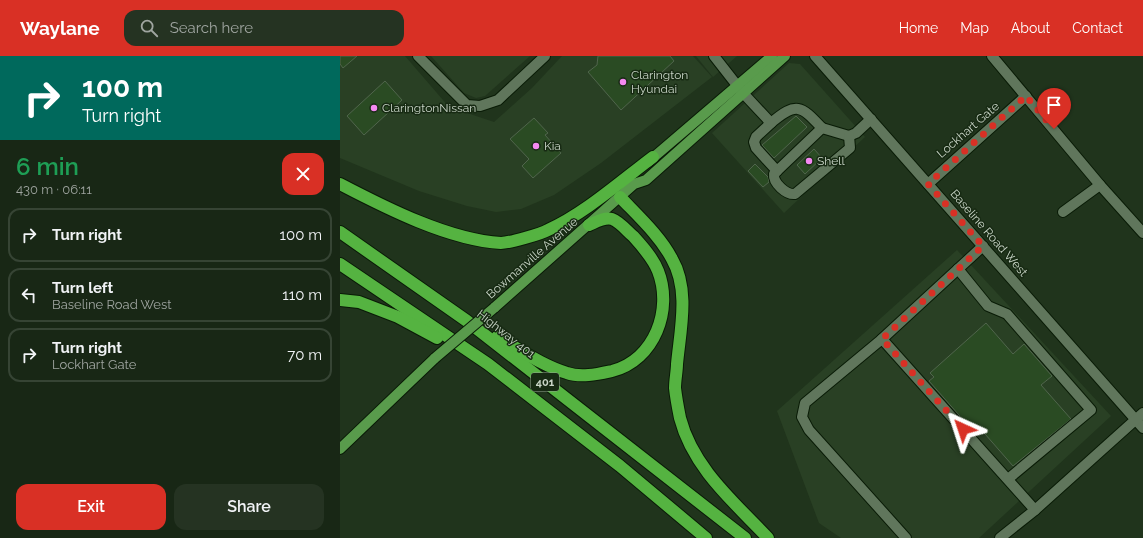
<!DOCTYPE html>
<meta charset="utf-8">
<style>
body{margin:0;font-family:Raleway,sans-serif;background:#253322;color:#f1f3f6;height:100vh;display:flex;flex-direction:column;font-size:15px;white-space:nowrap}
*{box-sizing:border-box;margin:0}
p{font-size:13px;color:#9fa5a0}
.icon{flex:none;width:22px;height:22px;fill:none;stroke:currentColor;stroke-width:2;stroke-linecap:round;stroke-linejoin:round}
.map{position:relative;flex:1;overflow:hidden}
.side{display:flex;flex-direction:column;background:#182715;width:340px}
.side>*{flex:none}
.guide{background:#00695c;color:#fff;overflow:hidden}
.pin{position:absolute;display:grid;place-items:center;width:34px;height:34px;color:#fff;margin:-41px -17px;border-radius:50% 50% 50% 0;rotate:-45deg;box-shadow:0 0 4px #0007}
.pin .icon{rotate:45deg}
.me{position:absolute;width:44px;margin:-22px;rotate:318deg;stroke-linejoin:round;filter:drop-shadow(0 0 3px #0008)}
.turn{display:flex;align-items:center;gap:14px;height:84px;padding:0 16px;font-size:18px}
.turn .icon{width:52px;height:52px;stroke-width:2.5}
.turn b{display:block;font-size:28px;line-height:34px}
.round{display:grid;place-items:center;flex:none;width:42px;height:42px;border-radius:12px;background:#253322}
.headline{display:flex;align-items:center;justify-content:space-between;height:68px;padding:0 16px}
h1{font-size:24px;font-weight:600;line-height:30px;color:#1e9e55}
.primary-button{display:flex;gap:8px;margin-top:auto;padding:8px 16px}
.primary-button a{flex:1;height:46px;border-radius:12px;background:#d93025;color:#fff;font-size:16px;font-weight:600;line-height:46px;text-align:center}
.primary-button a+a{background:#253322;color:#f1f3f6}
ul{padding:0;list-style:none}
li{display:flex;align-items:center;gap:12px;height:54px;margin:0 8px 6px;padding:0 8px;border:2px solid #364434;border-radius:12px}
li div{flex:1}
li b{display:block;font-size:15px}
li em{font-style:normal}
header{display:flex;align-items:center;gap:24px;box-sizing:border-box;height:56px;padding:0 20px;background:#d93025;color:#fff}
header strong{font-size:19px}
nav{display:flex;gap:22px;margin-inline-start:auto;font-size:14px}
.search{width:280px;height:36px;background:#253322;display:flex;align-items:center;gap:10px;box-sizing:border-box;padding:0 14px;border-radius:12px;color:#9fa5a0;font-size:15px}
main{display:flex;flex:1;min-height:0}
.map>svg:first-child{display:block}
</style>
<header>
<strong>Waylane</strong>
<div class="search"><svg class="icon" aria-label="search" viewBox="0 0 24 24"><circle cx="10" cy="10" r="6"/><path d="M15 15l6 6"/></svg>Search here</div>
<nav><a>Home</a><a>Map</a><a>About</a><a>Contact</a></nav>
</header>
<main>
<section class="side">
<div class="guide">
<div class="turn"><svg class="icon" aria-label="right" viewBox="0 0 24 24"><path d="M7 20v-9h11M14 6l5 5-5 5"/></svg><div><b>100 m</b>Turn right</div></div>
</div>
<div class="headline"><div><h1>6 min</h1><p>430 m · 06:11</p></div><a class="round" style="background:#d93025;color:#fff"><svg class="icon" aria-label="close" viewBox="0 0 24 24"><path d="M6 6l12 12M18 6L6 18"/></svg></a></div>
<ul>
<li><svg class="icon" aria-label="right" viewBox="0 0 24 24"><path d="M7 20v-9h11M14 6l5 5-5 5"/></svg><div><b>Turn right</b></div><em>100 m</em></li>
<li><svg class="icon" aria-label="left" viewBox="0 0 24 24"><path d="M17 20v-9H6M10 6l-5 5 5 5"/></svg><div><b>Turn left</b><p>Baseline Road West</p></div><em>110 m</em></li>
<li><svg class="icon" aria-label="right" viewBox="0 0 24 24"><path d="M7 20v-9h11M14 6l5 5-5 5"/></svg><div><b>Turn right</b><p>Lockhart Gate</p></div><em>70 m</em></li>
</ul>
<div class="primary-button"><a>Exit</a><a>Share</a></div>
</section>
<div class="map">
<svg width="803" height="482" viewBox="0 0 803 482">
<rect width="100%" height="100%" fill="#20341c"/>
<g fill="#294024">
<polygon points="0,0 65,0 109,51 154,66 192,32 222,0 353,0 372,21 261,107 214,139 181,153 156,156 127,150 79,135 0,102"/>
<polygon points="91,0 190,0 145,40 136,42 124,37"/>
<polygon points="356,0 397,0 373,21"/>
<polygon points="449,7 460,8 525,81 444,157 372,77"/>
<polygon points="617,194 771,360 639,482 501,482 479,467 437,355"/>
</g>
<g fill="#2a4b23" stroke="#50654c">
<polygon points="0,0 17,0 3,12 0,8"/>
<polygon points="258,0 330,0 334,5 281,54 248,16 257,9"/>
<polygon points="45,25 62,44 24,79 7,60"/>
<polygon points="456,60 467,71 434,102 422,89"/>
<polygon points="194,62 208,77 205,79 221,97 193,122 182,110 189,103 170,83"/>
<polygon points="474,93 482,102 465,118 457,109"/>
<polygon points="415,108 428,121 429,126 423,131 408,115"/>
<polygon points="646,267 673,298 684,288 712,320 701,329 731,363 673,410 638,370 633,375 589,325 594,321 590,317"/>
</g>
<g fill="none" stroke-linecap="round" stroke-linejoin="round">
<g stroke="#091b06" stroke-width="12">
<g id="minor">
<polyline points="78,0 127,49 140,50 158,44 205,0"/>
<polyline points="374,0 403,37 431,67 416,81 414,86 416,92 437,115 482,72 509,80 516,77 531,63"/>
<polyline points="475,0 803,372"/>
<polyline points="652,0 760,129 803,177"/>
<path d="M431,67C457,45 461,50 482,72"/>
<path d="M437,115L434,118C433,127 446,139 455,138L510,92L509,80"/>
<polyline points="588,128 686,40"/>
<polyline points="723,156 760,129"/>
<polyline points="643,190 542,283 695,454 803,357"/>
<polyline points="618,213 648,250 667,258 751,354 668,423"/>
<polyline points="542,283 465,347 462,361 469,374 566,482"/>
<polyline points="660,482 695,454"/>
</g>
</g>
<g stroke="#091b06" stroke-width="12">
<g id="major">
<polyline points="308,106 432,0"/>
<polyline points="154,252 294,128 306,124 445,0"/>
<polyline points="0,393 95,302"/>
</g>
</g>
<g stroke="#091b06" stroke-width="14">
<g id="highway">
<path d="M0,128C46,152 109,184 161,187C169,187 201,178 208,174C244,158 281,125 313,101"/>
<path d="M280,141C298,160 320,180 332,203C350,234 340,275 337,308C337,315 335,324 335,332C336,341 338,352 340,362C353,412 394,446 428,482"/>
<polyline points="0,176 127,265 405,482"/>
<polyline points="0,208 148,308 280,410 366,482"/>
<polyline points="0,244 19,246 58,261 97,282"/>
<path d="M157,281C179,293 203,310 227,317C241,322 258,318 272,315C315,304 333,253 318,215C313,202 302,190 293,180C287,175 280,166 272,163C264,161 256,166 249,169"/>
</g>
</g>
<use href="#minor" stroke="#60765c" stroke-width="10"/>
<use href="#major" stroke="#599b4c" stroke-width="10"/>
<use href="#highway" stroke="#55b341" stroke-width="12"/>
<g stroke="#091b06" stroke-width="12" stroke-linecap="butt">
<polyline id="major-bridge" points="95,302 154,252"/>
</g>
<use href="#major-bridge" stroke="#599b4c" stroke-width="10"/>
</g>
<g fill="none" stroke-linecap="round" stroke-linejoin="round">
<polyline stroke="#d93025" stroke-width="7" stroke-dasharray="0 12.6" points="623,373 542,283 643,190 588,128 686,40 714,73"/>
</g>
<g fill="#f489f0" stroke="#172a13" stroke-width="1.5">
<circle cx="283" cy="26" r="4"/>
<circle cx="34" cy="52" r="4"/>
<circle cx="196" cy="90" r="4"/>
<circle cx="469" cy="105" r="4"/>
</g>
<g text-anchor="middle" stroke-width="3" stroke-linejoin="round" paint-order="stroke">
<rect fill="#172a13" stroke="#94a291" stroke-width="1" x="191" y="317" width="28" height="18" rx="3"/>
<g font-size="11" font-weight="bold" fill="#c9d5c7">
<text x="205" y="330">401</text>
</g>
<g font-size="12" fill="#c9d5c7" stroke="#172a13" text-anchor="start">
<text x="291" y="23">Clarington<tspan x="291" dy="14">Hyundai</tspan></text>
<text x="42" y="56">ClaringtonNissan</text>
<text x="204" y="94">Kia</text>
<text x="477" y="109">Shell</text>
</g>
<g font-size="12" fill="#c9d5c7" stroke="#172a13">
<text transform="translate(628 74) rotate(-41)" y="4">Lockhart Gate</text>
<text transform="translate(649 177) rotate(49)" y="4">Baseline Road West</text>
<text transform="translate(192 202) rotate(-41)" y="4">Bowmanville Avenue</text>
<text transform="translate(166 278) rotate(38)" y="4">Highway 401</text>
</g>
</g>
</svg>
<div class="pin" style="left:714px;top:73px;background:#d93025"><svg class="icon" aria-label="arrive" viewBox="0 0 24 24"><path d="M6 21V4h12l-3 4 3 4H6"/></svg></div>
<svg class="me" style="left:623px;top:373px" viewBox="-20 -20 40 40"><path d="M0-17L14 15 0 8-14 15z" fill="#d93025" stroke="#fff" stroke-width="4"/></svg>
</div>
</main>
